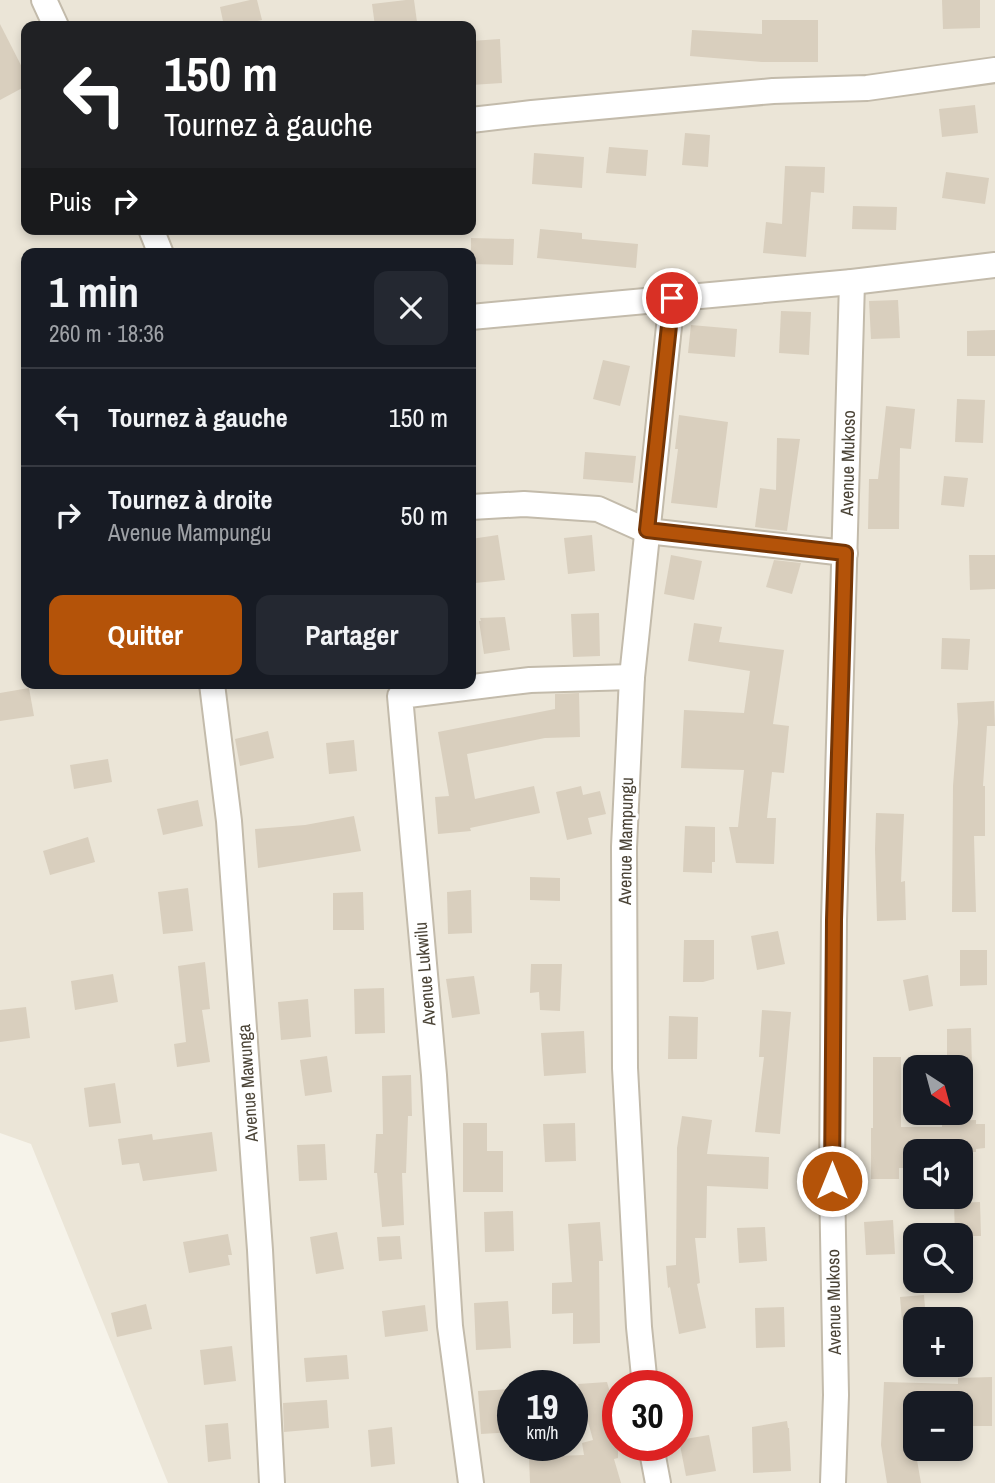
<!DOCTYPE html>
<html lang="fr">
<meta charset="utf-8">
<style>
body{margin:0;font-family:"Archivo Narrow",sans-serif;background:#242831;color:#f1f3f6;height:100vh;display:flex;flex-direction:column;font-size:26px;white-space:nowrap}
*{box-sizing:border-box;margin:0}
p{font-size:23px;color:#9ea1a6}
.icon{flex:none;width:38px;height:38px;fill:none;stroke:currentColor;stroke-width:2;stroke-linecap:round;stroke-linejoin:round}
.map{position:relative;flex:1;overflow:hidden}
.side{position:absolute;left:21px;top:248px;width:455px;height:441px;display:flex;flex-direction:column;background:#171b24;border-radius:14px;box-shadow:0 4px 10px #0003}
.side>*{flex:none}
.hud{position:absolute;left:21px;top:21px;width:455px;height:214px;border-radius:14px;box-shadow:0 4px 10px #0003;background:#202124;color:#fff;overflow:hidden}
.needle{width:46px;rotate:144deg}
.tools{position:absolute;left:903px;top:1055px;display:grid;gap:14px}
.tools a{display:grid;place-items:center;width:70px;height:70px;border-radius:14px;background:#171b24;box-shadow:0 4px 10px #0003;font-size:35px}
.speed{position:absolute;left:497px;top:1370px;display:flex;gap:14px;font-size:35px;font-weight:700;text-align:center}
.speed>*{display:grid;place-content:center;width:91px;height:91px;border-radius:50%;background:#171b24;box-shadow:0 4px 10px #0003;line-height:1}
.speed small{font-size:18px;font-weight:400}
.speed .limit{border:10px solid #d22;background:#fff;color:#111}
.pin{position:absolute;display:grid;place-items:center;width:60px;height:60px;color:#fff;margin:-30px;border:4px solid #fff;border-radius:50%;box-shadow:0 2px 7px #0007}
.me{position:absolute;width:77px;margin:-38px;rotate:0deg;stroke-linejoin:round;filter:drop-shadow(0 0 5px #0008)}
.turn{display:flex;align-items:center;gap:24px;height:147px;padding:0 28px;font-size:32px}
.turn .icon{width:91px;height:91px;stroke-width:2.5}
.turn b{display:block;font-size:49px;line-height:60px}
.then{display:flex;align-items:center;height:66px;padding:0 28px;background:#0003;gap:14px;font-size:26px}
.round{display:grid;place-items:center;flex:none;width:74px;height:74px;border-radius:14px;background:#242831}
.overview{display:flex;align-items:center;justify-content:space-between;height:119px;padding:0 28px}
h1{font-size:42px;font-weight:700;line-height:52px}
.cta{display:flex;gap:14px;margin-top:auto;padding:14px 28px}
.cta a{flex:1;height:80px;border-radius:14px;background:#b45309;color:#fff;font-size:28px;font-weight:700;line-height:80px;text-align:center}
.cta a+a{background:#242831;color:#f1f3f6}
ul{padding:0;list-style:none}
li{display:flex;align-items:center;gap:21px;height:98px;padding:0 28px;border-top:2px solid #363941}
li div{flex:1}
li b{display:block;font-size:26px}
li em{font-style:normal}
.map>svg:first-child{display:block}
</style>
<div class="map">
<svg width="995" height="1483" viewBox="0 0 995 1483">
<rect width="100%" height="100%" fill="#f6f3ea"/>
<path fill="#ebe5d7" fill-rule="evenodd" d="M0,0H995V1483H168L31,1144L0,1133ZM26,26H471V229H26ZM26,254H471V684H26ZM915,1068H961V1113H915ZM915,1152H961V1197H915ZM915,1236H961V1281H915ZM915,1320H961V1365H915ZM513,1386H572V1446H513ZM618,1386H677V1446H618ZM915,1404H961V1449H915Z"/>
<g fill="#d9cfbe">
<polygon points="250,0 257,0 262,20 235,26 224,26 220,7"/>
<polygon points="406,0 414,0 417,22 375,26 372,4"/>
<polygon points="942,0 980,0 980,28 943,29"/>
<polygon points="762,20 818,20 818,62 762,62 690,56 692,30 762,34"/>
<polygon points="0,24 26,75 26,86 0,100"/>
<polygon points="500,39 502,83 471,85 471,41"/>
<polygon points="975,105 978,133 942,137 939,109"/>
<polygon points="685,133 710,135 708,167 682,165"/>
<polygon points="609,147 648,150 646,176 606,173"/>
<polygon points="534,153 584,157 582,188 532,184"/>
<polygon points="785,166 825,167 824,193 811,192 806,257 763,253 766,222 782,224"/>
<polygon points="946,172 989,178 985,204 942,198"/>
<polygon points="853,206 897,207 896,230 852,229"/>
<polygon points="540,229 582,233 582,239 638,244 636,268 537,258"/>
<polygon points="471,238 514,239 513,265 471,264"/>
<polygon points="898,300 900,338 871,339 869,301"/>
<polygon points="781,311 811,312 809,355 779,353"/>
<polygon points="691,325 737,329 735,357 688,353"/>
<polygon points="995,330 995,356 967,356 967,331"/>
<polygon points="603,360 630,366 620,406 593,399"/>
<polygon points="957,399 985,400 983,443 955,442"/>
<polygon points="886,406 915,409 911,449 900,448 899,529 868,529 869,479 878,479"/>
<polygon points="679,415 728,422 717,508 671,503 678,449 675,449"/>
<polygon points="777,438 800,439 787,531 755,527 760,488 776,490"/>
<polygon points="585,452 636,456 633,483 583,479"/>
<polygon points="944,476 968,478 964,507 941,505"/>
<polygon points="498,535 505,580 475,583 471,556 471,539"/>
<polygon points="592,535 595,571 568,574 564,538"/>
<polygon points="671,555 702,561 694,600 664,594"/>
<polygon points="969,555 995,555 995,589 970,590"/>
<polygon points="774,560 801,563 792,594 766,587"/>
<polygon points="599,613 600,656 573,657 571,614"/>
<polygon points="505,617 510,650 484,654 479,621 481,621 480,618"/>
<polygon points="694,623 722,627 719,642 784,650 773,724 789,726 784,773 772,772 767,818 776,818 774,864 736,863 729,827 738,827 744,770 681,768 684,710 744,713 750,671 688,661"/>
<polygon points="942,638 970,639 968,670 941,669"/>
<polygon points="29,688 34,716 0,721 0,693"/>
<polygon points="579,693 580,737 545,738 467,754 475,799 534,786 540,813 470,828 471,831 438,834 435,797 449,796 438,732 555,709 555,694"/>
<polygon points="994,701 995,726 987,726 983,786 985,786 985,836 974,836 976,912 952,912 953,786 958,722 957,703"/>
<polygon points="268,731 274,758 240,766 235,739"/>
<polygon points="354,740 357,771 329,774 326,743"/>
<polygon points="108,759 112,782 74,789 70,765"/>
<polygon points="581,786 583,795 600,791 606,814 588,818 592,834 567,840 556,792"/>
<polygon points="198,800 203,826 163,835 157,809"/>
<polygon points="876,813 904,814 901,882 905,881 906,920 877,921 875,849"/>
<polygon points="354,816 361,851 258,868 255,829 305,825"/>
<polygon points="685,826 715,827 715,862 712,862 712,873 683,872"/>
<polygon points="88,837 95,862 50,875 43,851"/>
<polygon points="530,877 560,878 560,901 530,900"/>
<polygon points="188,888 193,931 163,934 158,892"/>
<polygon points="471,890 472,933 448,934 447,892"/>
<polygon points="363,892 364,930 333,930 333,893"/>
<polygon points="778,931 785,964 757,970 751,936"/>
<polygon points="684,940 714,940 714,979 703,982 683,982"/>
<polygon points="960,950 987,950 987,985 960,986"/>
<polygon points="205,962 210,1009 202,1010 210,1062 177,1067 174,1044 186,1042 178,966"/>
<polygon points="531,964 562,964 560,1011 540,1010 539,992 530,993"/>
<polygon points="113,974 118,1002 75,1010 71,981"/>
<polygon points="928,975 933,1006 909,1011 903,980"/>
<polygon points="474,976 480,1014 452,1018 446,979"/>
<polygon points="384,988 385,1033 355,1034 354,989"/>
<polygon points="308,999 311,1037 281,1040 278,1002"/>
<polygon points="26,1007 30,1038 0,1042 0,1010"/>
<polygon points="762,1010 791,1012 780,1134 755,1132 764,1057 759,1057"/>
<polygon points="669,1016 698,1017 697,1059 668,1059"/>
<polygon points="971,1028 972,1068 947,1068 947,1029"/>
<polygon points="584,1031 586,1073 544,1076 541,1033"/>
<polygon points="327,1056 332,1092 305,1096 300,1060"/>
<polygon points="873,1057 901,1057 901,1127 942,1127 942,1121 976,1120 976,1124 985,1124 985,1148 976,1149 976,1152 915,1152 915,1164 903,1164 903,1168 899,1168 899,1179 871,1179 871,1128 873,1128"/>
<polygon points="411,1075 412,1116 408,1116 406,1173 402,1173 404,1225 382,1227 377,1173 374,1173 376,1134 383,1134 382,1076"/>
<polygon points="115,1083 121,1123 89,1127 84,1088"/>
<polygon points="682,1116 712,1120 707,1154 769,1157 768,1189 707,1186 706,1238 695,1238 700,1283 697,1284 706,1328 679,1334 670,1287 668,1288 666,1266 676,1265 677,1148"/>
<polygon points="463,1123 487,1123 487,1151 503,1151 503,1192 463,1192"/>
<polygon points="575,1123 576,1161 545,1162 543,1124"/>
<polygon points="212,1132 217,1171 143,1181 139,1163 122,1165 118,1139 152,1134 153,1140"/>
<polygon points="325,1144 327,1180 299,1181 297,1145"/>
<polygon points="980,1202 981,1236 955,1236 954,1203"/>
<polygon points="513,1211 514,1251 485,1252 484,1212"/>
<polygon points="893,1220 895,1254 866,1255 864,1222"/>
<polygon points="600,1222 603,1261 599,1261 600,1343 573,1344 573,1313 552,1314 552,1283 572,1282 568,1224"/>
<polygon points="765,1227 767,1261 739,1263 737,1228"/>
<polygon points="337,1232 344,1269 316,1274 310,1237"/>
<polygon points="228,1234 232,1255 228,1255 230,1265 189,1273 183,1242"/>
<polygon points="400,1236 402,1259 379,1261 377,1237"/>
<polygon points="924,1295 926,1320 902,1320 900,1297"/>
<polygon points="508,1301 511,1348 476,1350 474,1303"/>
<polygon points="146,1304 152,1329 117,1337 111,1313"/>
<polygon points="425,1305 428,1331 385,1337 382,1311"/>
<polygon points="784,1307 785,1347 756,1348 755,1308"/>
<polygon points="232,1346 236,1381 204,1385 200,1350"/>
<polygon points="347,1355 349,1379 306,1382 304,1358"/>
<polygon points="992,1377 992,1426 961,1426 961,1404 915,1404 915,1426 911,1426 921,1483 887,1483 881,1445 884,1382 958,1384 958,1378"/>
<polygon points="607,1382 618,1420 618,1458 614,1459 621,1483 530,1483 529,1457 584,1455 582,1443 593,1440 578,1384"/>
<polygon points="510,1389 513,1432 481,1434 478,1391"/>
<polygon points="327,1400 329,1428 284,1432 283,1403"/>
<polygon points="787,1421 788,1428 789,1428 791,1471 753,1473 752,1427"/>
<polygon points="228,1423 231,1459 208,1462 205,1425"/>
<polygon points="392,1427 395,1464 371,1467 368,1430"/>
<polygon points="709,1435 716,1471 686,1476 679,1440"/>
</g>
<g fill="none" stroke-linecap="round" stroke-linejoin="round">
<g stroke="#c3bbab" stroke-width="28">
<g id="minor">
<polyline points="44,0 56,26"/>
<polyline points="471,120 532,113 773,91 867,88 995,70"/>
<polyline points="151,229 161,254"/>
<polyline points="471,317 852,282 995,265"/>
<polyline points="471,507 524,504 598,509 647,531 845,553"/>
<polyline points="212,684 229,821 260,1250 272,1483"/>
<polyline points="645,1386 639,1327 625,1068 624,847 632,677 672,298"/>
<polyline points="651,1446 658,1483"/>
<polyline points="471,1483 450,1326 434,1075 400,696 530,680 632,677"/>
<polyline points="833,1483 836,1395 832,1181 834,920 852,282"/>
</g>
</g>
<use href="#minor" stroke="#fff" stroke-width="24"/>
</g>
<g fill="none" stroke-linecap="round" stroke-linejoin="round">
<g stroke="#753606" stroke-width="18">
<polyline id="route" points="672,298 647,530 845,553 834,920 832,1181"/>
</g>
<use href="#route" stroke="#b45309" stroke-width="12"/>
</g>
<g text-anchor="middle" stroke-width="6" stroke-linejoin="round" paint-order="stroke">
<g font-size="18" fill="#4b4437" stroke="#fff">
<text transform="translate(848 463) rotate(-89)" y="6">Avenue Mukoso</text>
<text transform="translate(626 841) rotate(-89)" y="6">Avenue Mampungu</text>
<text transform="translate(425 974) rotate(-95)" y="6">Avenue Lukwilu</text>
<text transform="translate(248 1083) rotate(-94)" y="6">Avenue Mawunga</text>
<text transform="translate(834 1302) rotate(-91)" y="6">Avenue Mukoso</text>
</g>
</g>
</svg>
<div class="tools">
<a><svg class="needle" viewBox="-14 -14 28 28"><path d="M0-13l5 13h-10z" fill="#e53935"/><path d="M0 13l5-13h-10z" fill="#9ea1a6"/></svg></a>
<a><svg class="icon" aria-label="sound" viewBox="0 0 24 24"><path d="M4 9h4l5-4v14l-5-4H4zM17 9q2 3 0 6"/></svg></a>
<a><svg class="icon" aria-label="search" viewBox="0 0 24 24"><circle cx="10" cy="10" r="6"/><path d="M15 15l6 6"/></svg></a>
<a>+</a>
<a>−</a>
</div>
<div class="speed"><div>19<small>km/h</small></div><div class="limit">30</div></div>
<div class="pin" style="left:672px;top:298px;background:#d93025"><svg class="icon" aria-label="arrive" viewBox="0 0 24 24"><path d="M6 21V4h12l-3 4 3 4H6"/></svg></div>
<svg class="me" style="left:832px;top:1181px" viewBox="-20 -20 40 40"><circle r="17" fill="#b45309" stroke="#fff" stroke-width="3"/><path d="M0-11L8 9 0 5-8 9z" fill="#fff"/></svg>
<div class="hud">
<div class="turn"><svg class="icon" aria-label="left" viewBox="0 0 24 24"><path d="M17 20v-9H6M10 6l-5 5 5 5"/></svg><div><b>150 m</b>Tournez à gauche</div></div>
<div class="then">Puis<svg class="icon" aria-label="right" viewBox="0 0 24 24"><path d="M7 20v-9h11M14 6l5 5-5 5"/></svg></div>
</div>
<section class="side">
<div class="overview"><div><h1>1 min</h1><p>260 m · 18:36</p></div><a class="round"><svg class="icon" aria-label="close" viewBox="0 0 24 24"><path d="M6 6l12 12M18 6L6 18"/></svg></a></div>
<ul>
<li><svg class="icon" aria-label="left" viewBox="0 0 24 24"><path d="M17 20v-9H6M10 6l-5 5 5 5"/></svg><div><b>Tournez à gauche</b></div><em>150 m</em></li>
<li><svg class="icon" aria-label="right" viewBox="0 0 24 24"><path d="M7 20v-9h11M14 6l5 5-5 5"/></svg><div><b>Tournez à droite</b><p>Avenue Mampungu</p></div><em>50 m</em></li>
</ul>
<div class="cta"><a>Quitter</a><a>Partager</a></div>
</section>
</div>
